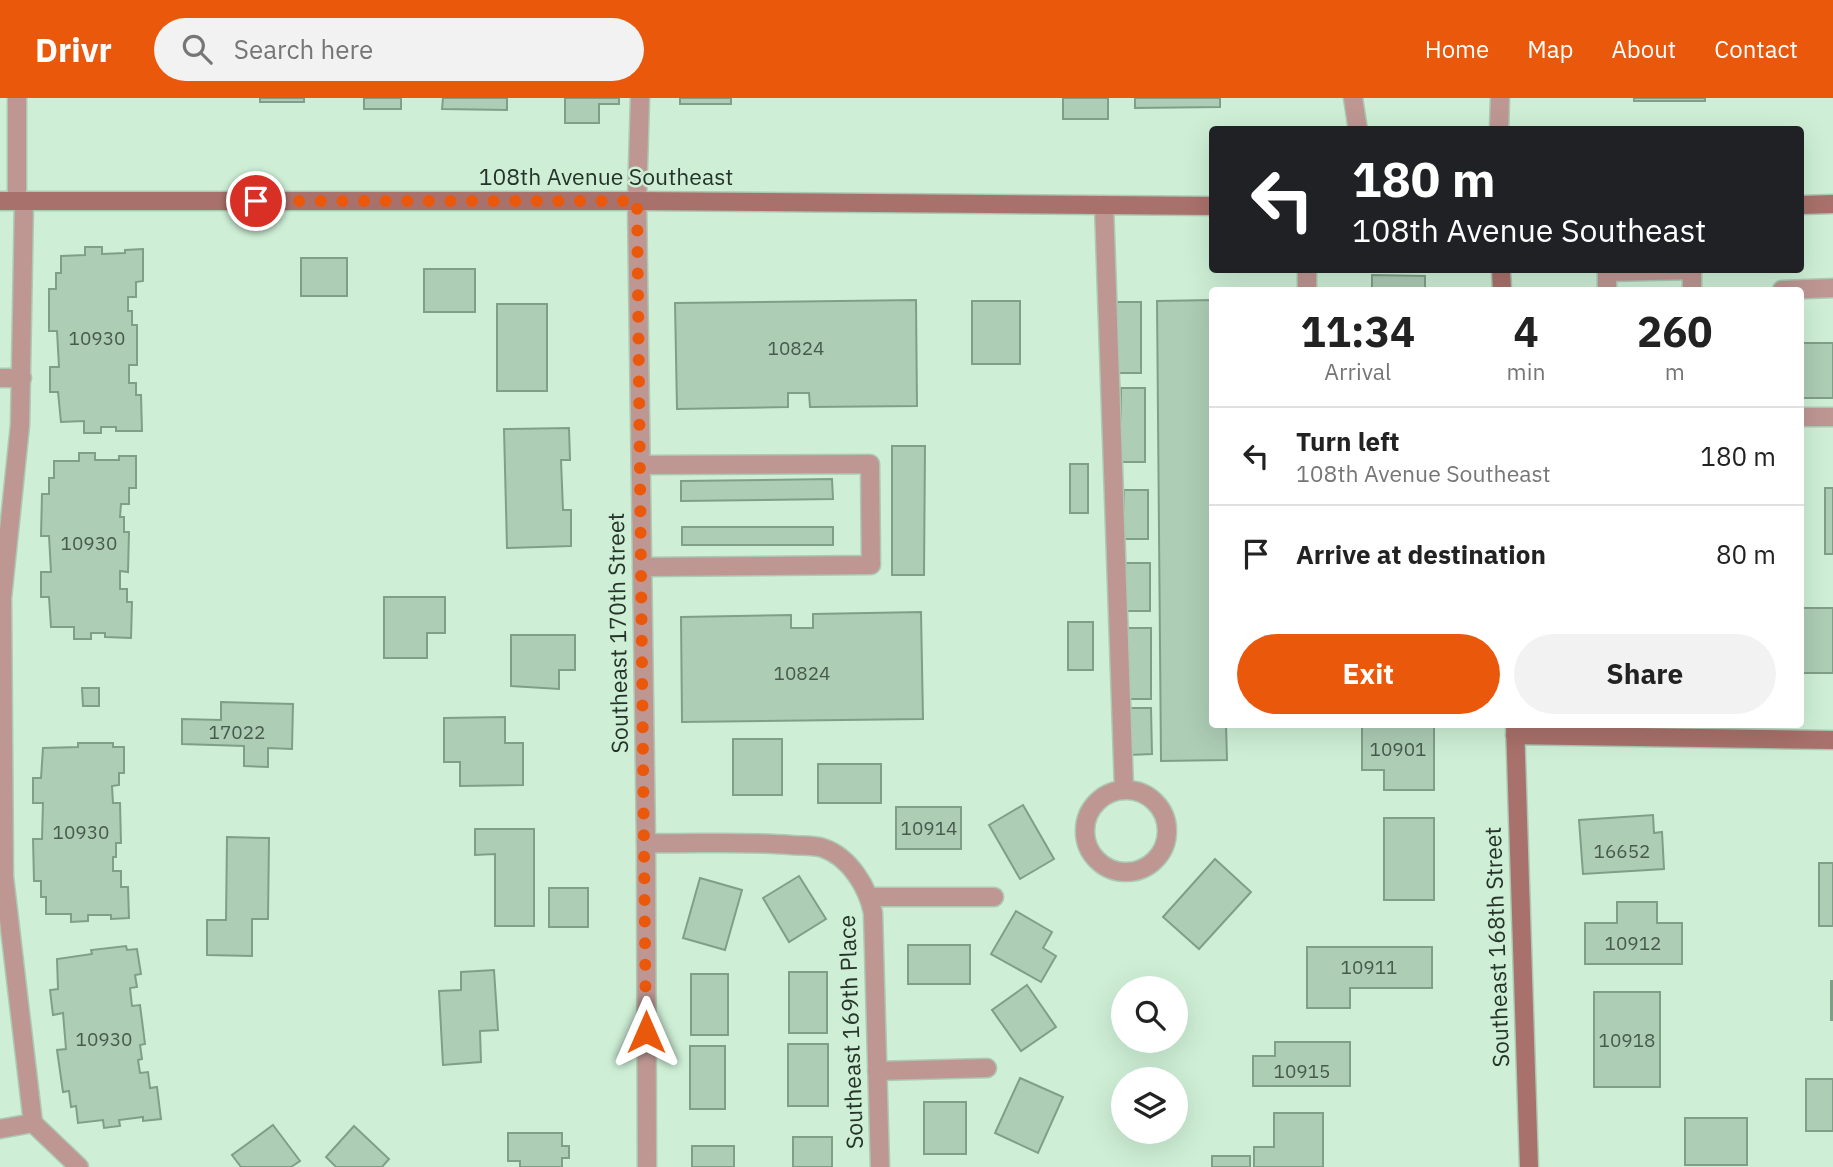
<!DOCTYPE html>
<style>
body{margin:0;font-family:"IBM Plex Sans",sans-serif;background:#f2f2f2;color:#222;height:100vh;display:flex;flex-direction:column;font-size:26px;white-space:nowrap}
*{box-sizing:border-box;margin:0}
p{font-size:23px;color:#767676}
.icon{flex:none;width:38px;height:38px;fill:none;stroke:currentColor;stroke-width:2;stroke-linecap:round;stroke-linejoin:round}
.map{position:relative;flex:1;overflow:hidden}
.sheet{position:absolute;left:1209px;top:189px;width:595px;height:441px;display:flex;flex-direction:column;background:#fff;border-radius:7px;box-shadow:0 7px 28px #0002}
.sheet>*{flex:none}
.banner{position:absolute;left:1209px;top:28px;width:595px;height:147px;border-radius:7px;box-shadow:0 7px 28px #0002;background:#202124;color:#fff;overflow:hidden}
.buttons{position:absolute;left:1111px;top:878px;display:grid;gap:14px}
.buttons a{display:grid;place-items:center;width:77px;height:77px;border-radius:50%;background:#fff;box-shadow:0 7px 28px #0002;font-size:35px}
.pin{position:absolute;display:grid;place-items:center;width:60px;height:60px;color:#fff;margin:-30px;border:4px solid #fff;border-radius:50%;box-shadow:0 2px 7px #0007}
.me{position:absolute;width:77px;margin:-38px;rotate:0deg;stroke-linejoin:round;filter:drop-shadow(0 0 5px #0008)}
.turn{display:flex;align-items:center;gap:24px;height:147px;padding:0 28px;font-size:32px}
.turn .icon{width:91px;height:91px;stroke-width:2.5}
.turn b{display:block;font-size:49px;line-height:60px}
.eta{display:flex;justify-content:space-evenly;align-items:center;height:119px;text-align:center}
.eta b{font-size:42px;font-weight:700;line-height:49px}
.primary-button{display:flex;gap:14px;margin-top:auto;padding:14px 28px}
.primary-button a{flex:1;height:80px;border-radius:42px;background:#ea580c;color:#fff;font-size:28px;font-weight:700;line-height:80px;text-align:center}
.primary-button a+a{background:#f2f2f2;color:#222}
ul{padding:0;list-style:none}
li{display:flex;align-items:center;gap:21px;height:98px;padding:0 28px;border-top:2px solid #e0e0e0}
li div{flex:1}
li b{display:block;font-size:26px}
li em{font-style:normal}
header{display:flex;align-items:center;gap:42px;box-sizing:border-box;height:98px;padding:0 35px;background:#ea580c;color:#fff}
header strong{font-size:33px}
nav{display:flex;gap:38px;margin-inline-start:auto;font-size:24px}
.search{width:490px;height:63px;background:#f2f2f2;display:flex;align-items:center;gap:18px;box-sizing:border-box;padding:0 24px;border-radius:38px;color:#767676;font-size:26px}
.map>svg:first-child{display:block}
</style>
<header>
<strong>Drivr</strong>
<div class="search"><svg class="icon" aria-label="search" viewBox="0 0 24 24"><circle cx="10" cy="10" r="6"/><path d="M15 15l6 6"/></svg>Search here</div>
<nav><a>Home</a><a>Map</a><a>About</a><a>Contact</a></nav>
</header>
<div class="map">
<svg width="1833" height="1069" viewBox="0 0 1833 1069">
<rect width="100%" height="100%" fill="#ceefd6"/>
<g fill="#adcdb5" stroke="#809f88" stroke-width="2">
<rect x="260" y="0" width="44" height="4"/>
<rect x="364" y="0" width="37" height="11"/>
<polygon points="443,0 507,0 507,12 442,11"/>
<polygon points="565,0 619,0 619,6 599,6 599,25 565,25"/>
<rect x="680" y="0" width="51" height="6"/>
<rect x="1063" y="0" width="45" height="21"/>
<polygon points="1135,0 1220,0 1220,9 1135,10"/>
<rect x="1634" y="0" width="71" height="3"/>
<polygon points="85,149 102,149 102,156 125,155 125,152 143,151 143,183 136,184 136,199 128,199 128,213 132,213 132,227 137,227 137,267 129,267 129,285 136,285 136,297 141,297 142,333 116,333 116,329 101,329 101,335 84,335 84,323 61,324 58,294 50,294 50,269 59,269 57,233 49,233 49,191 56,191 56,175 61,175 61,158 85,157"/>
<rect x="301" y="160" width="46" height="38"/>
<rect x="424" y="171" width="51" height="43"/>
<polygon points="1372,177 1425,178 1425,190 1439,190 1439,192 1372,192"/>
<polygon points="916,202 917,308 810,309 809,295 788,295 788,309 677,311 675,205"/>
<polygon points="1213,202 1213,626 1226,626 1227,662 1161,663 1157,203"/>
<rect x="972" y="203" width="48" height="63"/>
<rect x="1116" y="204" width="25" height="71"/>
<rect x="497" y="206" width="50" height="87"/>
<rect x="1801" y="245" width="32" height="55"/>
<rect x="1121" y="290" width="24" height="74"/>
<polygon points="569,330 570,362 561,362 563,412 571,412 571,448 507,450 504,331"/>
<polygon points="892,348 925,348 924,477 892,477"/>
<polygon points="79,355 95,355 95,362 119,362 119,358 136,358 136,390 129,390 129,406 121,406 120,419 124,419 124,434 129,434 128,474 120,473 120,491 127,491 127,504 132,504 131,540 105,539 105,535 91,535 91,541 74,541 74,529 51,529 49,499 41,499 41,474 51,474 49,438 41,438 42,396 49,396 49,380 54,380 54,363 79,363"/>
<rect x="1070" y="366" width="18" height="49"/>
<polygon points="832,381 833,401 681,403 681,383"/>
<rect x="1825" y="390" width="8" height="66"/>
<rect x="1124" y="392" width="24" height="49"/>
<rect x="682" y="429" width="151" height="18"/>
<rect x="1126" y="465" width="24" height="48"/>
<polygon points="384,499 445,499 445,535 427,535 427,560 384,560"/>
<rect x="1801" y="510" width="32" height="65"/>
<polygon points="921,514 923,621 682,624 681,519 791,517 791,530 813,530 813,516"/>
<rect x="1068" y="524" width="25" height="48"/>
<rect x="1126" y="530" width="25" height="71"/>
<polygon points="511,537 575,537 575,572 559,572 559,591 511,588"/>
<polygon points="82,590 99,590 99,608 83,608"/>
<polygon points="221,604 293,606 292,651 268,650 268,669 244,668 244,648 182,646 182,621 221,622"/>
<polygon points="1128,610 1151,610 1152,656 1129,657"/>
<polygon points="505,619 505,645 523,645 523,687 460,688 460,664 444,664 444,620"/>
<polygon points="1362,626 1434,629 1434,692 1384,692 1384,672 1362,672"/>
<rect x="733" y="641" width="49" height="56"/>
<polygon points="78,645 113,645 113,649 124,649 124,675 119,675 119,687 112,688 113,705 120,705 121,745 116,745 116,759 113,759 113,773 121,773 121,789 128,789 129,820 111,821 111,817 88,817 88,823 71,824 71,816 46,816 46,799 41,799 41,783 34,783 33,741 42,741 43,705 33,705 33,680 41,680 43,650 78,649"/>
<rect x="818" y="666" width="63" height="39"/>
<polygon points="1023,707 1054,761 1020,781 989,727"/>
<rect x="896" y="709" width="65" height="42"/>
<polygon points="1653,717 1654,735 1662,734 1664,771 1583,776 1579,722"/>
<rect x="1384" y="720" width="50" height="82"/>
<polygon points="475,731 534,731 534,828 495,828 495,756 475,757"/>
<polygon points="227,739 269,740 268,821 252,821 252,858 207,857 207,822 226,822"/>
<polygon points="1215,761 1251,794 1199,851 1163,819"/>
<rect x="1819" y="765" width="14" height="63"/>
<polygon points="799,778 826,821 789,844 763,800"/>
<polygon points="700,780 742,792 725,852 683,840"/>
<rect x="549" y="790" width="39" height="39"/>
<polygon points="1617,804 1657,804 1657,825 1682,825 1682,866 1585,866 1585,825 1617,825"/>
<polygon points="1016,813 1052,834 1043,850 1056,858 1041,884 991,856"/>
<rect x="908" y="847" width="62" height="39"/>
<polygon points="126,848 127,852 137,851 141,876 135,877 137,889 130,890 132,908 140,907 145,946 140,947 142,961 138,962 140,975 148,974 150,990 157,989 161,1021 143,1023 143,1019 119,1022 120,1028 104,1030 103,1022 78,1025 76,1008 71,1009 69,993 63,994 57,952 66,951 63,915 53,917 50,892 58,891 57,861 92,856 91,852"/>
<polygon points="1307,849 1432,849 1432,890 1350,890 1350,910 1307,910"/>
<polygon points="494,872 498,932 480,933 481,964 443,967 439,893 461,892 461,874"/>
<rect x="789" y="874" width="38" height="61"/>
<rect x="691" y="876" width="37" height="61"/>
<rect x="1831" y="883" width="2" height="39"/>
<polygon points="1027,887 1056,929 1021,953 992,912"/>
<rect x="1594" y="894" width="66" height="95"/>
<polygon points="1275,944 1350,944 1350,988 1253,988 1253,958 1275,958"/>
<rect x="788" y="946" width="40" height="62"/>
<rect x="690" y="948" width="35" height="63"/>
<polygon points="1020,980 1063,999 1038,1055 995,1035"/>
<rect x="1806" y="981" width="27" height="52"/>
<rect x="924" y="1004" width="42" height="52"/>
<polygon points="1274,1015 1323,1015 1323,1069 1254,1069 1254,1049 1274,1049"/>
<rect x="1685" y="1020" width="62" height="47"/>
<polygon points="273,1027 300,1063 291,1069 241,1069 232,1057"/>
<polygon points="354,1028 389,1061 382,1069 336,1069 326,1059"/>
<polygon points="508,1035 562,1035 562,1048 569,1048 569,1060 562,1060 562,1069 520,1069 520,1063 508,1063"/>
<rect x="793" y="1039" width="39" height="30"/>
<rect x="692" y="1048" width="42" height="21"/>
<rect x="1212" y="1058" width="38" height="11"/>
</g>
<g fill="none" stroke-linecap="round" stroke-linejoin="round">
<g stroke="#acc9b4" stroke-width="21">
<g id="lane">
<polyline points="1353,0 1358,32"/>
<polyline points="1499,32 1500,0"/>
<polyline points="17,103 17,0"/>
<polyline points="24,103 20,327 2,500 4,779 33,1025 79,1069"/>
<polyline points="1104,107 1124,691"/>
<polyline points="1607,172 1607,192"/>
<polyline points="1692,172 1692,192"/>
<polyline points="1607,174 1692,172"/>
<polyline points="1307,192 1307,172"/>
<polyline points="1782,192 1833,190"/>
<polyline points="0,280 22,280"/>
<polyline points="1801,319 1833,319"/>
<polyline points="641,367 870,366 871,467 642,469"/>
<circle cx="1126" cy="733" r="41"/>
<polyline points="870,799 994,799"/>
<polyline points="877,973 987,970"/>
<polyline points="0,1031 33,1025"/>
</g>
</g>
<g stroke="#acc9b4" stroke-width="21">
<g id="street">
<polyline points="640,0 637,103 646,745 647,1069"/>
<path d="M646,745C694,746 743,743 791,747C801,748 814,747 823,750C850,759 868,790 873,815L880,1069"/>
</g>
</g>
<g stroke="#acc9b4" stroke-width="21">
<g id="secondary">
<polyline points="0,103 637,103 1213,108"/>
<polyline points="1801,107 1833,106"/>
<polyline points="1501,172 1502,192"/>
<polyline points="1515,626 1529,1069"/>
<polyline points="1515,637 1833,642"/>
</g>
</g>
<use href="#lane" stroke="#be9793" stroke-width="18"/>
<use href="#street" stroke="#be9793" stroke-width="18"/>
<use href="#secondary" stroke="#a9716b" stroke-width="18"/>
</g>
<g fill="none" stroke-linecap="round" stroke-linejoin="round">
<polyline stroke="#ea580c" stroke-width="12" stroke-dasharray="0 21.6" points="256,103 637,103 646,934"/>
</g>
<g text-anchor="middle" stroke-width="5" stroke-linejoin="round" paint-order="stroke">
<g font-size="19" fill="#485a4d">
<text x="97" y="247">10930</text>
<text x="796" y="257">10824</text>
<text x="89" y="452">10930</text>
<text x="802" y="582">10824</text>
<text x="237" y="641">17022</text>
<text x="1398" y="658">10901</text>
<text x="929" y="737">10914</text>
<text x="81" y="741">10930</text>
<text x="1622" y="760">16652</text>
<text x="1633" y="852">10912</text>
<text x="1369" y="876">10911</text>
<text x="104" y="948">10930</text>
<text x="1627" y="949">10918</text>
<text x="1302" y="980">10915</text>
</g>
<g font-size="23" fill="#26332a" stroke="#ceefd6">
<text x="606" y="87">108th Avenue Southeast</text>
<text transform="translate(618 535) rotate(-91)" y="8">Southeast 170th Street</text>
<text transform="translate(1497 849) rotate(-92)" y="8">Southeast 168th Street</text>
<text transform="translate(851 934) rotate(-92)" y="8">Southeast 169th Place</text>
</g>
</g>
</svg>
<div class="buttons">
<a><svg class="icon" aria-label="search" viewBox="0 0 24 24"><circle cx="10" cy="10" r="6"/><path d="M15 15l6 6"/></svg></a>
<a><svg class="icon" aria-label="layers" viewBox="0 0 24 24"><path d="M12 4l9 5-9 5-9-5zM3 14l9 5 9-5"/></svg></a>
</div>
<div class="pin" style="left:256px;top:103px;background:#d93025"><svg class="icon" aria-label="arrive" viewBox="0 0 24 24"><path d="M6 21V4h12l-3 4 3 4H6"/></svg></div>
<svg class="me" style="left:646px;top:934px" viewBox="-20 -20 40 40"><path d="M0-17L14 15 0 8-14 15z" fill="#ea580c" stroke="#fff" stroke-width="4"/></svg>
<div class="banner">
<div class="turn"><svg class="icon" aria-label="left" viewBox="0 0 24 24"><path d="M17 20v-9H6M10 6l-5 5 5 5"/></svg><div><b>180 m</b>108th Avenue Southeast</div></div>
</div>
<section class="sheet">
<div class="eta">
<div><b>11:34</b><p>Arrival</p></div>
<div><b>4</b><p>min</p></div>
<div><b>260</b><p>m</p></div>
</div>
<ul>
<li><svg class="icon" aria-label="left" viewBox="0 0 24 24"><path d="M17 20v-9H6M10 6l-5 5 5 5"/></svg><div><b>Turn left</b><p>108th Avenue Southeast</p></div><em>180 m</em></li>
<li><svg class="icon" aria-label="arrive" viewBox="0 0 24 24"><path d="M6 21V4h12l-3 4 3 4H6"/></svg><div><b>Arrive at destination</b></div><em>80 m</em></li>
</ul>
<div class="primary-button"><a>Exit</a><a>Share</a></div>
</section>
</div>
